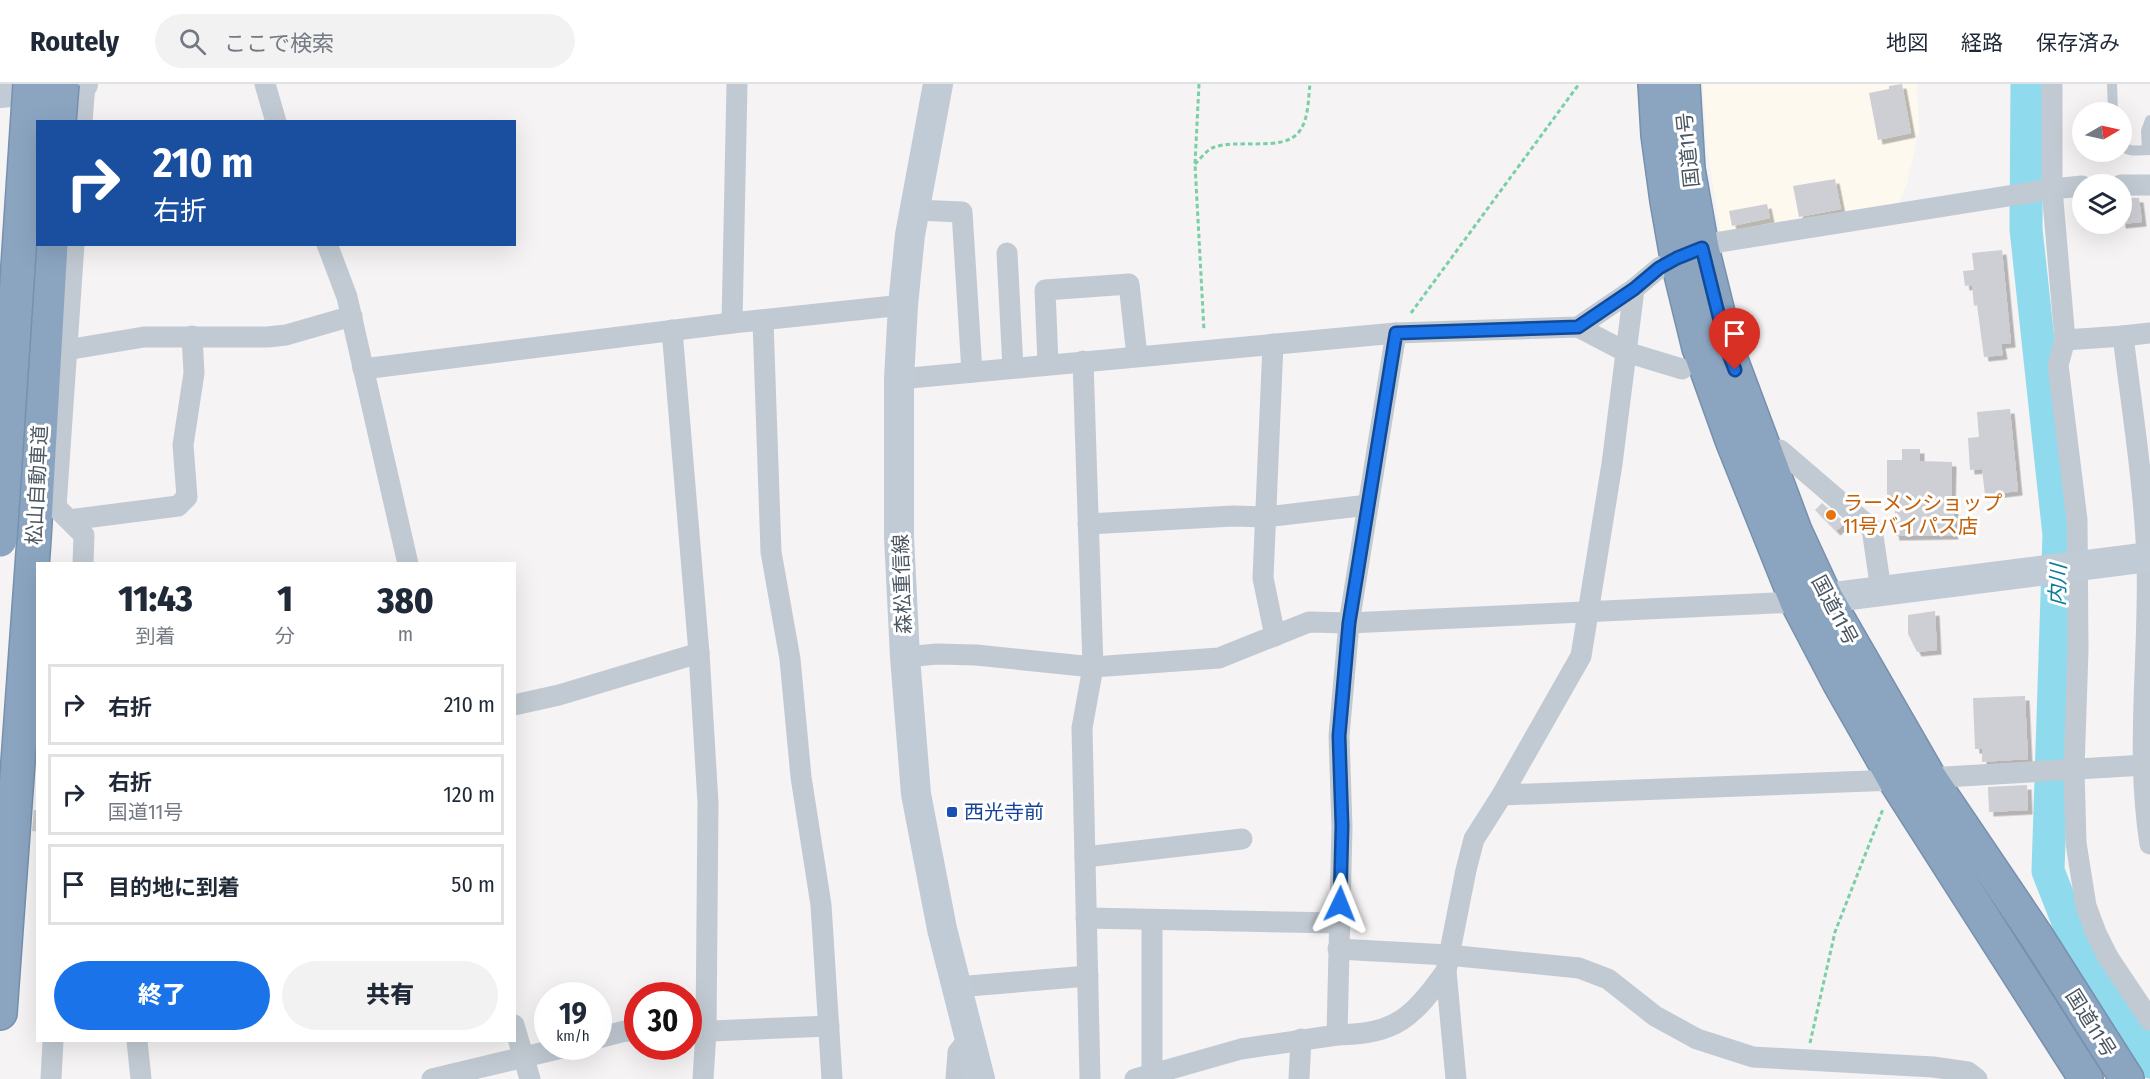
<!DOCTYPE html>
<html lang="ja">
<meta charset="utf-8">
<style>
body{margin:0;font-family:"Fira Sans Condensed","Noto Sans JP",sans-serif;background:#f2f2f3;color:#1f2937;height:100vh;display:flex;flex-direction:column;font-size:22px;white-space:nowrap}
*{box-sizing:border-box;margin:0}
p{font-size:20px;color:#747a83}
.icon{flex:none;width:33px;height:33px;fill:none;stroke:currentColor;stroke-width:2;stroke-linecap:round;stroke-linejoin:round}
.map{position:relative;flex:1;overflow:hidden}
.sheet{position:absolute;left:36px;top:478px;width:480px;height:480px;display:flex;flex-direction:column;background:#fff;border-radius:0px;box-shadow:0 6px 24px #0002}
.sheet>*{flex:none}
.hud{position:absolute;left:36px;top:36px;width:480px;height:126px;border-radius:0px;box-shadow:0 6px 24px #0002;background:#1a4fa0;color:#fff;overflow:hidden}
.needle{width:39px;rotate:81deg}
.buttons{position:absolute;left:2072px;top:18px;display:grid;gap:12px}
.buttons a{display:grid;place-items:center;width:60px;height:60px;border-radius:50%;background:#fff;box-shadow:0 6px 24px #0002;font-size:30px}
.speed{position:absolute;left:534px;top:898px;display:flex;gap:12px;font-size:30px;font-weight:700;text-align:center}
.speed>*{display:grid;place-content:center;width:78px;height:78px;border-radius:50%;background:#fff;box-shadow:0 6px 24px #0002;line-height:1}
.speed small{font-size:15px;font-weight:400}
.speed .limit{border:9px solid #d22;background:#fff;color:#111}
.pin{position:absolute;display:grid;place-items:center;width:51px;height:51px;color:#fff;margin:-62px -26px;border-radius:50% 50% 50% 0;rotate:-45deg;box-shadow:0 0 6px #0007}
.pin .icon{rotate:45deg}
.me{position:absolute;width:66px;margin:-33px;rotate:2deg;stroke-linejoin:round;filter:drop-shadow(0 0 4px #0008)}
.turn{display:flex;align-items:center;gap:21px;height:126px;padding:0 18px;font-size:27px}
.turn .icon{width:78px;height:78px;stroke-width:2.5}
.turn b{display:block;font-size:42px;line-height:51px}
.eta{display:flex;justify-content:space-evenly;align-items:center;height:102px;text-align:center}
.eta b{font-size:36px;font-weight:800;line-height:42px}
.action{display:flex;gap:12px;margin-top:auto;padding:12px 18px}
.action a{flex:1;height:69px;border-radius:36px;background:#1a73e8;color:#fff;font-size:24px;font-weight:800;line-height:69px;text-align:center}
.action a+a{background:#f2f2f3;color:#1f2937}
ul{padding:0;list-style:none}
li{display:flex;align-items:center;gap:18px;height:81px;margin:0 12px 9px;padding:0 6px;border:3px solid #e0e1e3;border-radius:0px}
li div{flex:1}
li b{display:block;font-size:22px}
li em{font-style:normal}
header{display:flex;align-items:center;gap:36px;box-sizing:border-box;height:84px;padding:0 30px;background:#fff;border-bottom:2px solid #e0e1e3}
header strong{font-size:28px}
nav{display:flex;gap:33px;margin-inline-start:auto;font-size:21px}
.search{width:420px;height:54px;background:#f2f2f3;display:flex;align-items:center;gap:15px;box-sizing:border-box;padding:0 21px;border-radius:33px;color:#747a83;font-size:22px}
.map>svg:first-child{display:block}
</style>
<header>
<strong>Routely</strong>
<div class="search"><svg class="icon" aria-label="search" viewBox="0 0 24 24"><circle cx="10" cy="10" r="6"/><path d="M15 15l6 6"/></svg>ここで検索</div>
<nav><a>地図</a><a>経路</a><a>保存済み</a></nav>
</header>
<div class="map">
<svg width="2150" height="995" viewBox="0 0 2150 995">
<defs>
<filter id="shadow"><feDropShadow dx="4.5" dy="4.5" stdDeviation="0" flood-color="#0004"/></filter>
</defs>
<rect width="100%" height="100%" fill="#f5f3f3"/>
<polygon fill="#fdf9ef" points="1703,0 1917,0 1919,47 1907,99 1898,122 1720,148 1706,55"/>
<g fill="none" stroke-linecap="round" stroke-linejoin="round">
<polyline stroke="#90daee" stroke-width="33" points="2027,0 2026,145 2059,451 2048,787 2077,861 2150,978"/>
</g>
<g fill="#cdcfd5" filter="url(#shadow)">
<polygon points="1902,0 1911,49 1878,56 1869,9 1889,5 1889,2"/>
<polygon points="1835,95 1841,125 1799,133 1793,102"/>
<polygon points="2121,114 2139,114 2142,138 2121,140"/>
<polygon points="1767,120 1770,134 1732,142 1729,127"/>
<polygon points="2002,166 2011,259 2001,260 2003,271 1984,273 1977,221 1974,222 1972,201 1965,202 1963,187 1974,186 1972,169"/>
<polygon points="2010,325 2018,407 1985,411 1982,385 1970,386 1968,354 1979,353 1977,328"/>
<polygon points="1902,365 1920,365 1920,377 1952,378 1951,424 1954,424 1954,451 1895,452 1892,438 1900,412 1887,412 1887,376 1902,376"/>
<polygon points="1822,419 1845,439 1836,447 1815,426"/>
<polygon points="1935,527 1937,566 1917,568 1908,550 1908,531"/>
<polygon points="2025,612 2028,675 1982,678 1982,665 1975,665 1973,614"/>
<polygon points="2027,701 2028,726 1989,728 1988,703"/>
</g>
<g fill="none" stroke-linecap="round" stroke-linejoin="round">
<polyline stroke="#caccce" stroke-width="21" stroke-dasharray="21 10" stroke-linecap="butt" points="2,734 38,737"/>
<g stroke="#7690ad" stroke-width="36">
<g id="highway">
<polyline points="1655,0 1658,51 1667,117 1677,174 1699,264 1732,356 1797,518 1839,598 1895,696 2086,995"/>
<polyline points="1683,0 1688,85 1702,164 1727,265 1795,447 1826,514 1929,693 2035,850 2127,995"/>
<polyline points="0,929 34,455 51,160"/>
</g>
</g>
<g stroke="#7ad0a6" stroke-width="3" stroke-dasharray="4.5 3" stroke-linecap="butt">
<polyline points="1199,0 1195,80 1204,247"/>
<path d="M1195,80C1200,75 1206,67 1212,64C1235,54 1282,68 1298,49C1309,37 1308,15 1310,0"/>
<polyline points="1411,229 1579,0"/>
<polyline points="1810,959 1835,848 1883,725"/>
</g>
<g stroke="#c1cad2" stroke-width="10">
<polyline points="2112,0 2113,28"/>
<path d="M2121,61C2128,69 2140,66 2150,66"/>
<polyline points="2147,66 2146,47 2150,36"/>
</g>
<g stroke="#c1cad2" stroke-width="21">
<polyline points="265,0 276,38"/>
<path d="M2052,0V105L2065,256L2123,252C2132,326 2144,400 2147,474C2150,569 2135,665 2150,760"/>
<polyline points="82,38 85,0"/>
<polyline points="2121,101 2150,101"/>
<polyline points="915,126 962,128 972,288"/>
<polyline points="74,160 56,423 84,451 83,480"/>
<polyline points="327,160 347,213 408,480"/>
<polyline points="1007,169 1013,284"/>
<polyline points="763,237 771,468 790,575 801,693 821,821 832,995"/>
<polyline points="732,239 737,0"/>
<polyline points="1578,243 1626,268 1682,285"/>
<polyline points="672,246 699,569 708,719 706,948 703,995"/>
<polyline points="2123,252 2150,249"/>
<polyline points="2065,256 2058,281 2077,436 2078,566 2074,686 2076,759 2086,822 2096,849 2108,873 2150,936"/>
<polyline points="1273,260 1263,494 1275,552"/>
<polyline points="66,266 144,253 268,253 286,251 352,232"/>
<polyline points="1083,277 1093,583 1082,644 1090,995"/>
<polyline points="1048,280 1045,206 1129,200 1137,272"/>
<polyline points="363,285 732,239 903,221"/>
<polyline points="899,295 1396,249 1578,243 1634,205 1659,184 1677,174 1720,158 2052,105 2082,102"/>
<polyline points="1767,370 1780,366 1872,445 1881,506"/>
<polyline points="69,436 178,422 187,413 183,361 194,289 192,252"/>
<polyline points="1088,440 1233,432 1266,433 1368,421"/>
<polyline points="905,573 937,570 976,571 1093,583 1219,574 1309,538 1349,539 1797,518"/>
<polyline points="514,621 559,611 699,569"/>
<polyline points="1502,711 1895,696 2145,681"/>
<polyline points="1085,773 1242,755"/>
<polyline points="1086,834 1339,839"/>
<polyline points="1152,836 1152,990"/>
<polyline points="1338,865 1448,871 1579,884 1608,895 1655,932 1697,955 1753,973 1933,983 1968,988 1977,995"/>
<polyline points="957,903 1088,892"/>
<polyline points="514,941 530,995"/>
<polyline points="688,948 829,942"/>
<path d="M1337,951C1397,950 1413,933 1446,887"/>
<polyline points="598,954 625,947 638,948"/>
<polyline points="137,957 141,995"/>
<polyline points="51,995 53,957"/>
<polyline points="432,995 566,963"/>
<polyline points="956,995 958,968 970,954"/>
<polyline points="1135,995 1241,965 1337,951 1342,743 1339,652 1349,539 1396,249"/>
<polyline points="1299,995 1301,955"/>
<polyline points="1456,995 1446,887 1466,786 1474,755 1502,711 1581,572 1612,380 1634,205"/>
</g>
<g stroke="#c1cbd6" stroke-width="30">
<polyline points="938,0 910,151 903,221 899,295 899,453 905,573 916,710 942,845 980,995"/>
<polyline points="0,9 83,0"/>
<polyline points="1803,517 2150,473"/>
</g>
<use href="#highway" stroke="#8ba5c1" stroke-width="33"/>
<g stroke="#7690ad" stroke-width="36" stroke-linecap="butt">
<g id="highway-bridge">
<polyline points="59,38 62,0"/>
<polyline points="0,456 30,0"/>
</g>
</g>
<use href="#highway-bridge" stroke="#8ba5c1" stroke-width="33"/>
</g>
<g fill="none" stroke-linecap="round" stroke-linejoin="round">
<g stroke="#114b97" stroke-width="15">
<polyline id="route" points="1340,820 1342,742 1339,652 1349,539 1396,249 1578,243 1634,205 1659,184 1677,174 1702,164 1727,265 1735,286"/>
</g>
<use href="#route" stroke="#1a73e8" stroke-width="10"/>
</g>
<circle fill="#e8710a" stroke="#fff" stroke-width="2" cx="1831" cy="431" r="6"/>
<rect fill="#1a4fb4" stroke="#fff" stroke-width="2" x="946" y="722" width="12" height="12" rx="3"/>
<g text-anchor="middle" stroke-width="6" stroke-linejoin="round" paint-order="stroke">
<g font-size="20" fill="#4a5661" stroke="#fff">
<text transform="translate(1688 66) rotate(-96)" y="7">国道11号</text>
<text transform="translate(37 401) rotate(-87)" y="7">松山自動車道</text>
<text transform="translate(902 500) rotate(-92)" y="7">森松重信線</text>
<text transform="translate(1835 526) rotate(62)" y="7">国道11号</text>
<text transform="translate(2091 939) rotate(58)" y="7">国道11号</text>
</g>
<g font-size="20" fill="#c56008" stroke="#fff" text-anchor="start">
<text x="1843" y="426">ラーメンショップ<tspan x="1843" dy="23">11号バイパス店</tspan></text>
</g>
<g font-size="20" fill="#164399" stroke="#fff" text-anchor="start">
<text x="964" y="735">西光寺前</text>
</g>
<g font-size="21" font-style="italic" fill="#0c7c9b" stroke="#fff">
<text transform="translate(2058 501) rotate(-88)" y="7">内川</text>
</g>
</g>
</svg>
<div class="buttons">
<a><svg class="needle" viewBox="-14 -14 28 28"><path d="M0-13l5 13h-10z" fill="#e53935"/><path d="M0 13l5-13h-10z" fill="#747a83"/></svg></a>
<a><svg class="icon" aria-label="layers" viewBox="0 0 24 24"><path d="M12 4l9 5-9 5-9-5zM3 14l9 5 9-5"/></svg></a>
</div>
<div class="speed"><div>19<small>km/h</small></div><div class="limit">30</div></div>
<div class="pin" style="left:1735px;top:286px;background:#d93025"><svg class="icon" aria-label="arrive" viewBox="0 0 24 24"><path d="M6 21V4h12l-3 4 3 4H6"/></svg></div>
<svg class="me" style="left:1340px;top:820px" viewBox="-20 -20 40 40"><path d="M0-17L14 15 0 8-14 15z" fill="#1a73e8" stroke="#fff" stroke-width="4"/></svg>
<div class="hud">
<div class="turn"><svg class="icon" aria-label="right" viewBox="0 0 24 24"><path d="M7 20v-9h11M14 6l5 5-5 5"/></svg><div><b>210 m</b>右折</div></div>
</div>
<section class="sheet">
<div class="eta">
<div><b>11:43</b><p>到着</p></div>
<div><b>1</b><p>分</p></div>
<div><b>380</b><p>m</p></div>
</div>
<ul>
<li><svg class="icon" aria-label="right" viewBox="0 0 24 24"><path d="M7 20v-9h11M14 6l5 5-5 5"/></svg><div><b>右折</b></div><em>210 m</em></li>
<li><svg class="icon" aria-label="right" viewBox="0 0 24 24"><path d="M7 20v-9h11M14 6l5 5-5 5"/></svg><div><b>右折</b><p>国道11号</p></div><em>120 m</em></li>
<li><svg class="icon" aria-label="arrive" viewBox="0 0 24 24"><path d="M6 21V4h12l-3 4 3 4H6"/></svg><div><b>目的地に到着</b></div><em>50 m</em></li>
</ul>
<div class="action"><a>終了</a><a>共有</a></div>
</section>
</div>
